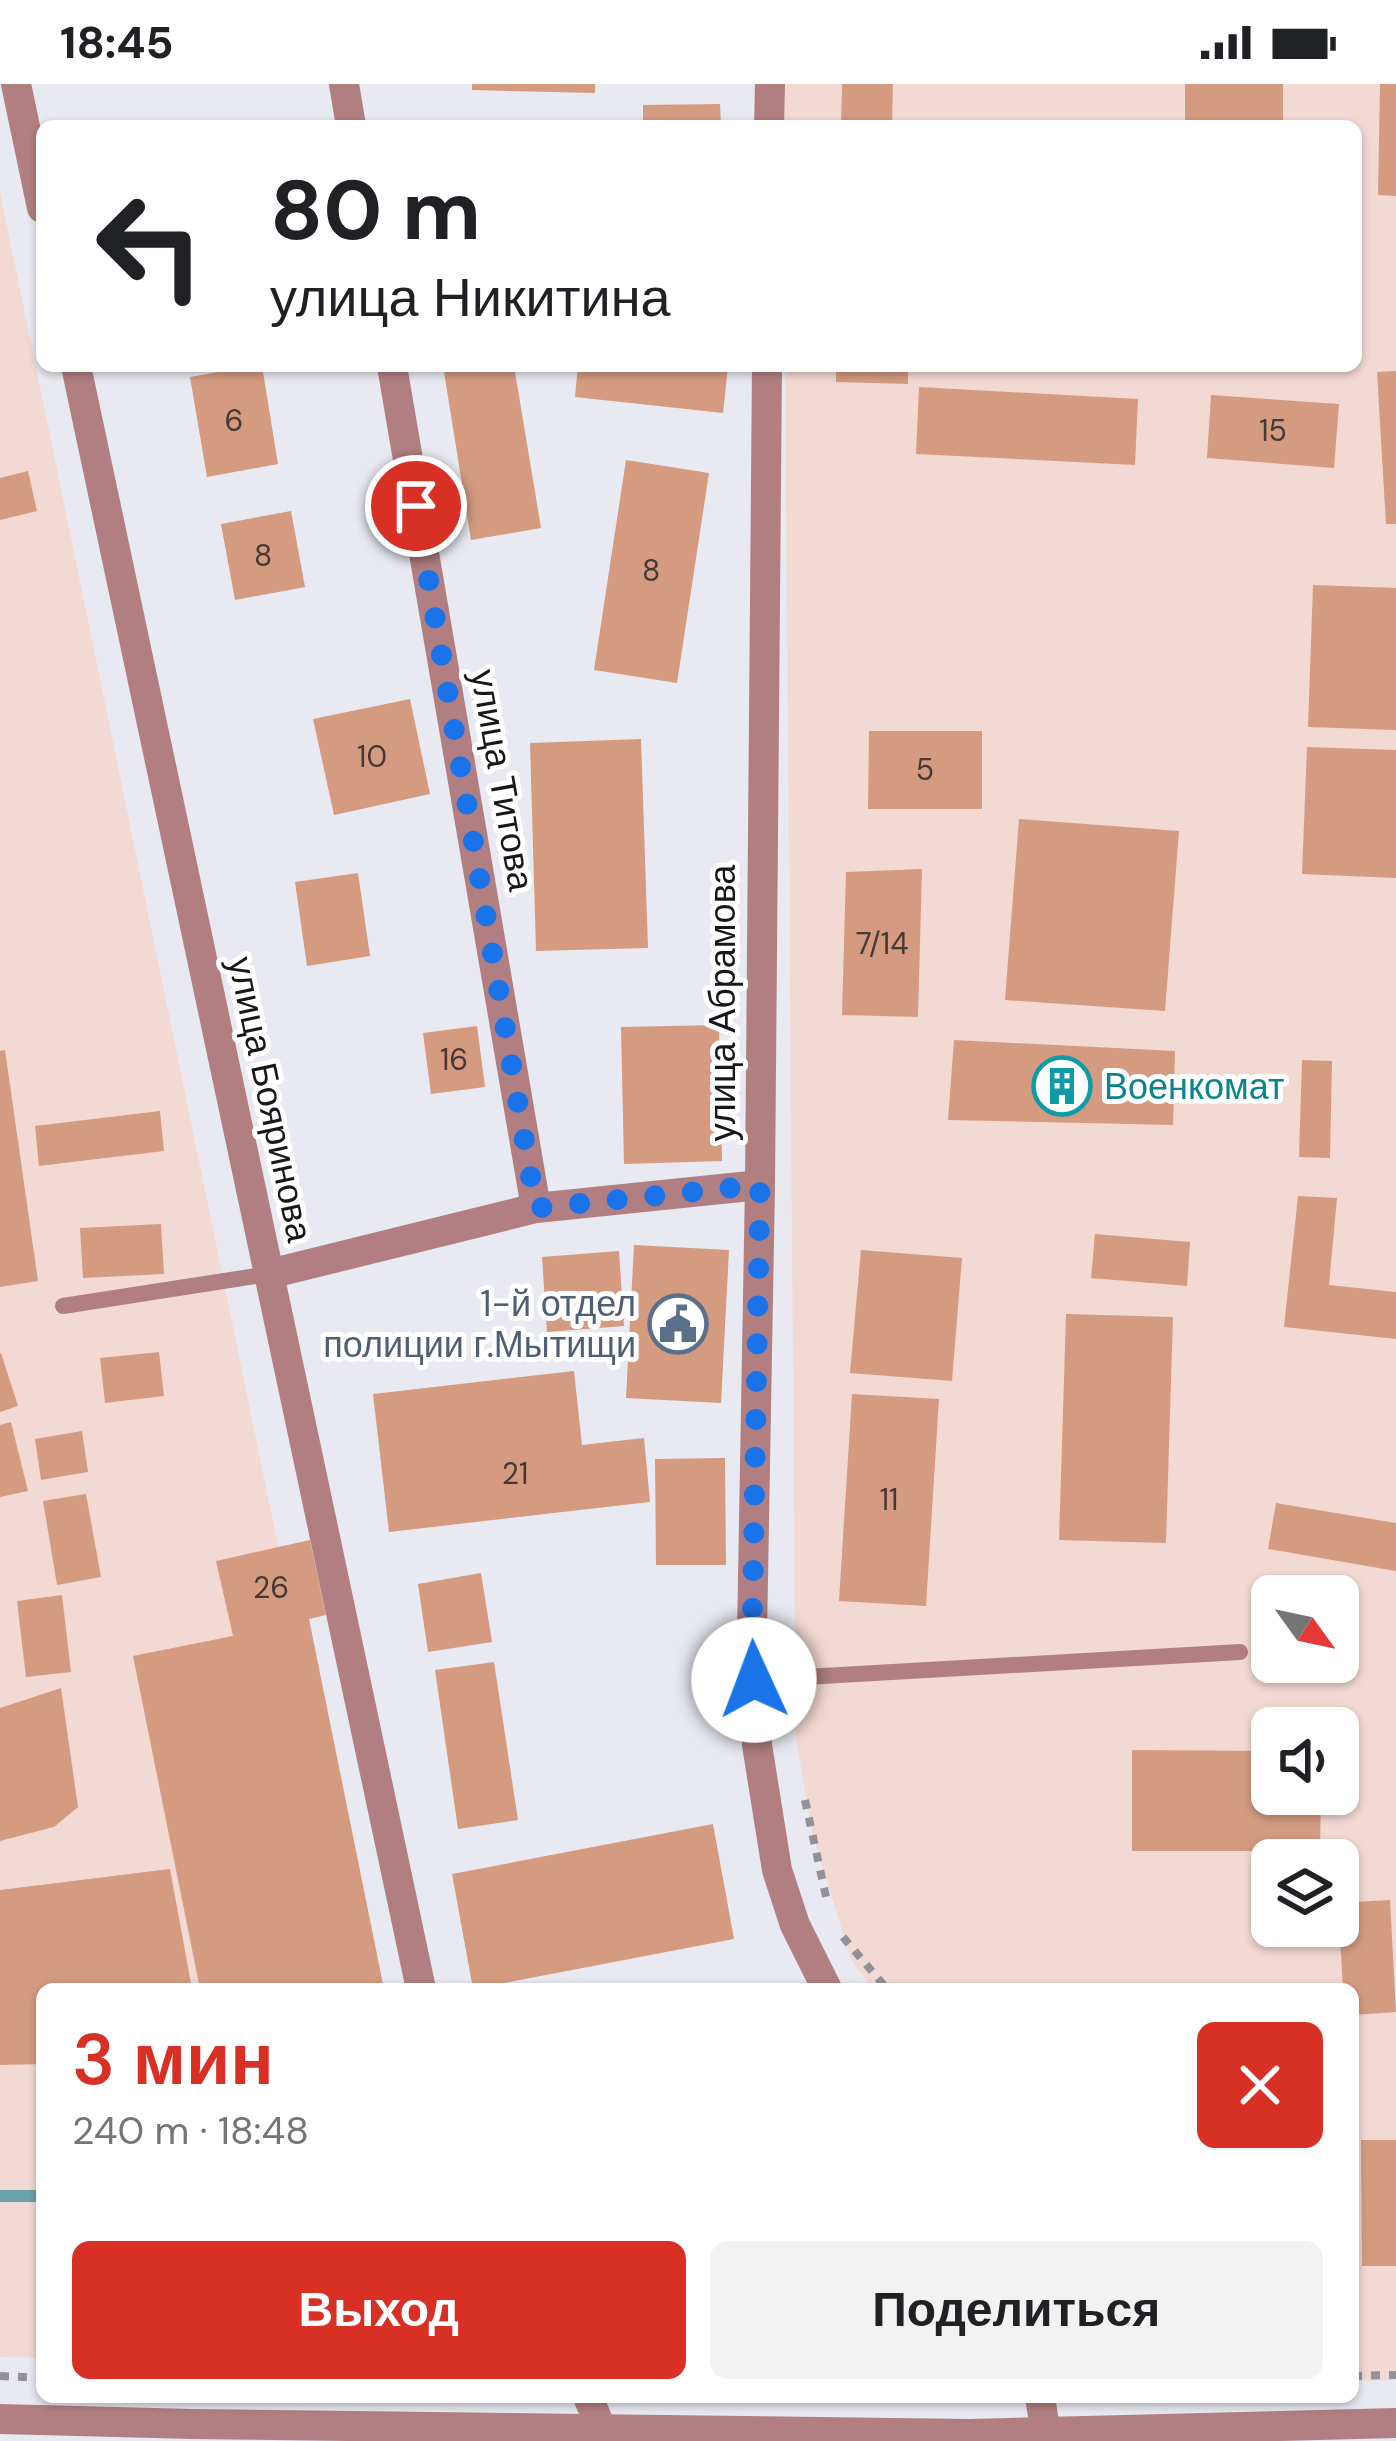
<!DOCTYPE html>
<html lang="ru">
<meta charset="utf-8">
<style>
body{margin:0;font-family:"DM Sans",sans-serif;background:#f2f2f2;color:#202124;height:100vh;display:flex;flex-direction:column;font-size:45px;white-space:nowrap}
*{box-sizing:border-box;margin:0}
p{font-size:39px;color:#757577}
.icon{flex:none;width:66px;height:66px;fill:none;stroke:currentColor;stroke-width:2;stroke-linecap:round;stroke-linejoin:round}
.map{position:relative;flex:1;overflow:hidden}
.side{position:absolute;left:36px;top:1899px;width:1323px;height:420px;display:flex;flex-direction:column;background:#fff;border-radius:18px;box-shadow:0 3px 9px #0004}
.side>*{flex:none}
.top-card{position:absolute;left:36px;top:36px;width:1326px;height:252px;border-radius:18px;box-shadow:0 3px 9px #0004;background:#fff;color:#202124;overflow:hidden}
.needle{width:78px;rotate:123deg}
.controls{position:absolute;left:1251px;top:1491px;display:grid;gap:24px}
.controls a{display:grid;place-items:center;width:108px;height:108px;border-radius:18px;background:#fff;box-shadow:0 3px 9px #0004;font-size:60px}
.pin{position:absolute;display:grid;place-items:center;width:102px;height:102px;color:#fff;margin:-51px;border:6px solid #fff;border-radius:50%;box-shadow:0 3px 12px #0007}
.me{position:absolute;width:132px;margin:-66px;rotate:358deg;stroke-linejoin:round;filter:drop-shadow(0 0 9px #0008)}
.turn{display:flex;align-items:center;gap:42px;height:252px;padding:0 36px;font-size:54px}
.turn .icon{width:156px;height:156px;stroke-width:2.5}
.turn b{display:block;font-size:84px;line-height:102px}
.round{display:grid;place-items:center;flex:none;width:126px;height:126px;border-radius:18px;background:#f2f2f2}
.headline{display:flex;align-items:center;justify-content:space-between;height:204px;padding:0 36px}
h1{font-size:72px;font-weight:600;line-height:90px;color:#d93025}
.cta{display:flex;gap:24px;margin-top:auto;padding:24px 36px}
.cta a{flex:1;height:138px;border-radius:18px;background:#d93025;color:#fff;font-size:48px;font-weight:600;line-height:138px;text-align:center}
.cta a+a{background:#f2f2f2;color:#202124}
.status{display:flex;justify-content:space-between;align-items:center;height:84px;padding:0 60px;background:#fff;direction:ltr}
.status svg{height:33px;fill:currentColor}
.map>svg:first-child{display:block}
</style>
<div class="status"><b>18:45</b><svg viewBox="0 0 49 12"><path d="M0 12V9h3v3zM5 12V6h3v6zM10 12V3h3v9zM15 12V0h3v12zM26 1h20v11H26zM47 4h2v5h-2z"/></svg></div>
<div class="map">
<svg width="1396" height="2357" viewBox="0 0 1396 2357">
<rect width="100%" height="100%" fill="#e8e9f1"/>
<g fill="#f3d9d4" fill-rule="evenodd">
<path d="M782,0H1396V2296L1353,2297V1905H873L852,1878L812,1748L796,1654L785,282H1356V42H782ZM1272,1512H1338V1578H1272ZM1272,1644H1338V1710H1272ZM1272,1776H1338V1842H1272Z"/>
<polygon points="0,108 369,1905 42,1905 42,2274 0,2273"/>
</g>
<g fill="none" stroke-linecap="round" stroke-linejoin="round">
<polyline stroke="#6ca3aa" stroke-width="12" points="0,2112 42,2112"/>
</g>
<g fill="#d49b81">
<polygon points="472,0 595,0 595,9 472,6"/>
<polygon points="842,0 893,0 892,42 841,42"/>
<rect x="1185" y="0" width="98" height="42"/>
<polygon points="1380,0 1396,0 1396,112 1378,111"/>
<polygon points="720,20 721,42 643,42 643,21"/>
<polygon points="251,282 262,282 278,380 207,393 190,293"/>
<polygon points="482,282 514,282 541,444 471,456 444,288"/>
<polygon points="578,282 728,282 723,329 575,313"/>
<polygon points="836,282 908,282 908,300 836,298"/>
<polygon points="1396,287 1396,440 1386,440 1377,288"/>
<polygon points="919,303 1138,315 1135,381 916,370"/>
<polygon points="1211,311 1339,320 1334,384 1207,374"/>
<polygon points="626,376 709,389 677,599 594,586"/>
<polygon points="28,387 37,427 0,436 0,394"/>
<polygon points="291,427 305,503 235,516 221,440"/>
<polygon points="1313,501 1396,504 1396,646 1308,643"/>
<polygon points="410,615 430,710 334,731 313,635"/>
<polygon points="869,647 982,647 982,725 868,725"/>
<polygon points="641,655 648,864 536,867 530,659"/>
<polygon points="1307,663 1396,666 1396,794 1302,790"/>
<polygon points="1019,735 1179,747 1165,927 1005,916"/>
<polygon points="922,785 918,933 842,931 846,788"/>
<polygon points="358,789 370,872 307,882 295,798"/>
<polygon points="719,941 722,1077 624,1080 621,943"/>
<polygon points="477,942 485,1003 431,1010 423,949"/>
<polygon points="954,956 1175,967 1173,1041 948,1036"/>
<polygon points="5,966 38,1197 0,1203 0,967"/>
<polygon points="1302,976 1332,977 1330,1074 1299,1073"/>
<polygon points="160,1027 164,1067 39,1082 35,1042"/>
<polygon points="1298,1112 1337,1114 1329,1201 1396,1208 1396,1255 1284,1243"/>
<polygon points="161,1140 164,1190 83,1194 80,1144"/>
<polygon points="1095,1150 1190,1158 1187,1202 1091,1194"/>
<polygon points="634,1161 729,1166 721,1319 626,1314"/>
<polygon points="861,1166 962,1174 952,1297 850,1289"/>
<polygon points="619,1167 624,1242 547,1248 542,1173"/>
<polygon points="1066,1230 1173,1233 1166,1459 1059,1456"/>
<polygon points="159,1268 164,1312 105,1319 100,1274"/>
<polygon points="1,1269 18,1322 0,1328 0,1270"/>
<polygon points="574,1287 582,1361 644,1354 650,1418 389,1448 373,1310"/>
<polygon points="852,1310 939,1315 926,1522 839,1517"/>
<polygon points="11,1338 28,1407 0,1413 0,1341"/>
<polygon points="82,1347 88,1388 41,1396 35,1355"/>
<polygon points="725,1374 726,1481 656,1481 655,1375"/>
<polygon points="86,1410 101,1493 57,1501 43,1417"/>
<polygon points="1276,1419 1396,1439 1396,1487 1268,1465"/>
<polygon points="310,1456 326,1531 309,1535 384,1905 200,1905 133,1572 233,1552 216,1477"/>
<polygon points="481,1489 492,1558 428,1568 418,1500"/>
<polygon points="62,1511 71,1588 26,1593 17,1517"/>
<polygon points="494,1578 518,1736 458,1745 435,1586"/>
<polygon points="61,1604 78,1723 54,1743 0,1757 0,1624"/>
<polygon points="1132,1666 1272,1667 1272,1710 1321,1710 1320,1767 1132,1767"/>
<polygon points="713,1740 734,1855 473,1905 452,1790"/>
<polygon points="170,1785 192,1905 42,1905 42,1980 0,1981 0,1806"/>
<polygon points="1390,1816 1396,1928 1353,1931 1353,1905 1343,1905 1338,1819"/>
<polygon points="1361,2056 1396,2056 1396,2182 1362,2182"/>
</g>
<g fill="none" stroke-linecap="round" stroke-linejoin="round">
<g stroke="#919197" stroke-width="8" stroke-dasharray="9 9" stroke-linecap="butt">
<polyline points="805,1716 826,1813"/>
<polyline points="843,1853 887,1905"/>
<polyline points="0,2292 42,2294"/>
<polyline points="1353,2292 1396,2291"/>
</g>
<g stroke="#b17f81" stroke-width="16">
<polyline points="63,1222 269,1190"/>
<polyline points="754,1596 1240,1568"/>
</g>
<g stroke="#b17f81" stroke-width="30">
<polyline points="16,0 42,124"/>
<polyline points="344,0 351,42"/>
<polyline points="76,282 421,1905"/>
<polyline points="392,282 536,1124"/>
<polyline points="269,1190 536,1124 760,1101"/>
<polyline points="588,2313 601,2344"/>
<polyline points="0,2335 192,2340 970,2350 1396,2339"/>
</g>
<g stroke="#b17f81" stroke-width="30">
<polyline points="769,42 770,0"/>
<polyline points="767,282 760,1101 752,1551 757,1661 777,1786 795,1841 827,1905"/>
<polyline points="1040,2313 1047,2357"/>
</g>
</g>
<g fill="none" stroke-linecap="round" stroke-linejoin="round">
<polyline stroke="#1a73e8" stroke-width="21" stroke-dasharray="0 37.8" points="416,422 536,1124 760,1101 752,1551 754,1596"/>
</g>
<defs>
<g id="building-ring" transform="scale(3)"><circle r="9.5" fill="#fff" stroke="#0f9aa8" stroke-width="1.5"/><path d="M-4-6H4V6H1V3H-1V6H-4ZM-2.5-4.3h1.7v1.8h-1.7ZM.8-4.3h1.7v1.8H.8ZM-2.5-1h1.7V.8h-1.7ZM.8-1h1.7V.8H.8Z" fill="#0f9aa8"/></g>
<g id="civic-ring" transform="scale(3)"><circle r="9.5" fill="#fff" stroke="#5c6f8a" stroke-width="1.5"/><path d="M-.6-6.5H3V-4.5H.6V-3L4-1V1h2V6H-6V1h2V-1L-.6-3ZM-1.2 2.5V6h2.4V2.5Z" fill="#5c6f8a"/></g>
</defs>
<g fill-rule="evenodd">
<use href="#building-ring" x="1062" y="1002"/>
<use href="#civic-ring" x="678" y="1240"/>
</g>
<g text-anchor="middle" stroke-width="10" stroke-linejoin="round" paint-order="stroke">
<g font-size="30" fill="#463834">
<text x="234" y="347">6</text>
<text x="1273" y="357">15</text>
<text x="263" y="482">8</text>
<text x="651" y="497">8</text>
<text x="372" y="683">10</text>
<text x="925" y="696">5</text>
<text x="882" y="870">7/14</text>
<text x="454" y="986">16</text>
<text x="515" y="1400">21</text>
<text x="889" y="1426">11</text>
<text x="271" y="1514">26</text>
</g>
<g font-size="36" fill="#17171a" stroke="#fff">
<text transform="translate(503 696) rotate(80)" y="13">улица Титова</text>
<text transform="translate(722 919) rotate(-90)" y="13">улица Абрамова</text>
<text transform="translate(271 1015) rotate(78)" y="13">улица Бояринова</text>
</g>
<g font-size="36" fill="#0d838f" stroke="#fff" text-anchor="start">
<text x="1104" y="1015">Военкомат</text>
</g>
<g font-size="36" fill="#4e5e75" stroke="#fff" text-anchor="end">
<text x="636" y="1232">1-й отдел<tspan x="636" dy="41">полиции г.Мытищи</tspan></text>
</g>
</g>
</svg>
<div class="controls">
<a><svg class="needle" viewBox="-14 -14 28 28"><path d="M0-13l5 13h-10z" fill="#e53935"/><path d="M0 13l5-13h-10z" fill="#757577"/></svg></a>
<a><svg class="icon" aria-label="sound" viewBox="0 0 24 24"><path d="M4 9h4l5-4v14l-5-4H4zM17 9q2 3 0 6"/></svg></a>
<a><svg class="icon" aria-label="layers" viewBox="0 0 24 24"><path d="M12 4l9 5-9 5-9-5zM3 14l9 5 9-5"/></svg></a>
</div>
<div class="pin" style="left:416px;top:422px;background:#d93025"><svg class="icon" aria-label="arrive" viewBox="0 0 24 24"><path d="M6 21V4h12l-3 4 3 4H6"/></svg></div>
<svg class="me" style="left:754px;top:1596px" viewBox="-20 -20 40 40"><circle r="19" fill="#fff"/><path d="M0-13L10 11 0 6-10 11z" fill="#1a73e8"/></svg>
<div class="top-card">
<div class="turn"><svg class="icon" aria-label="left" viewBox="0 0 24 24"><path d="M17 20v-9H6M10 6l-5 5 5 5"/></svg><div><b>80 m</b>улица Никитина</div></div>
</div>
<section class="side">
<div class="headline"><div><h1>3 мин</h1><p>240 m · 18:48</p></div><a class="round" style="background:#d93025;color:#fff"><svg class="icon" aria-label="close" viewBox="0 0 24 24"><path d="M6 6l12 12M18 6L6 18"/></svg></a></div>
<div class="cta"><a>Выход</a><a>Поделиться</a></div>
</section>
</div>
